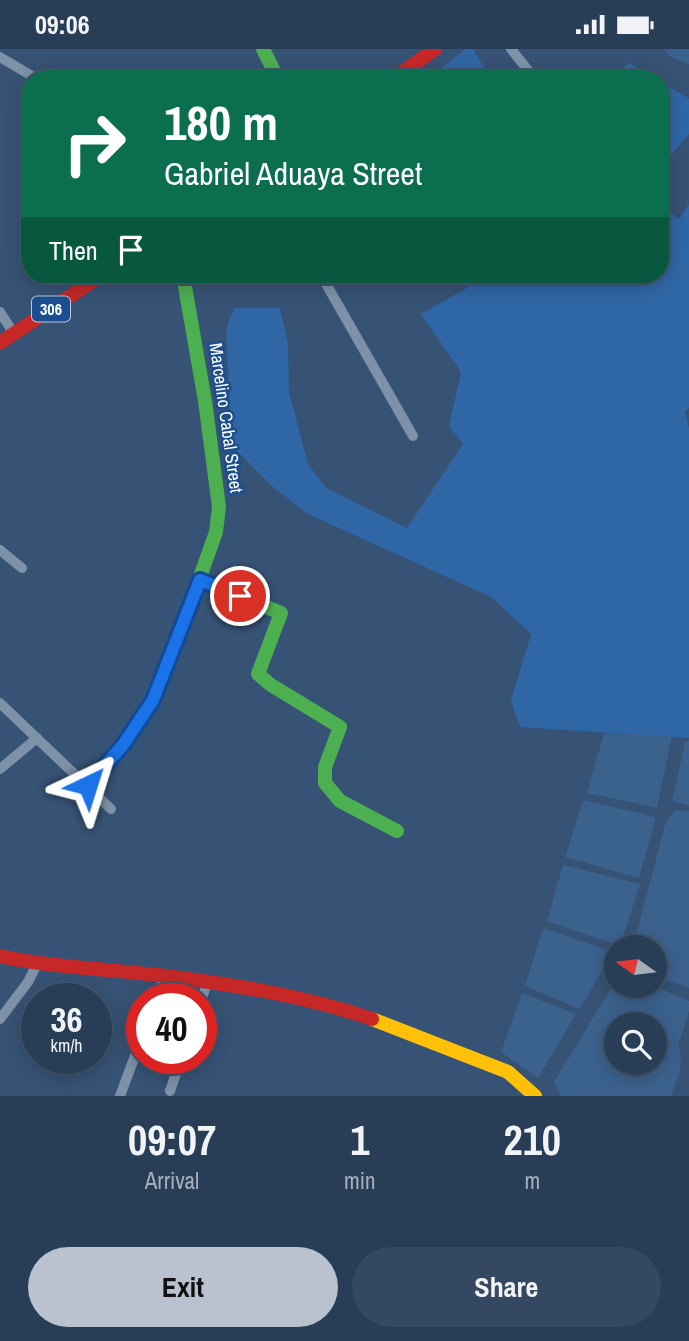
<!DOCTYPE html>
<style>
body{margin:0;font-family:"Archivo Narrow",sans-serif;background:#344961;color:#f1f3f6;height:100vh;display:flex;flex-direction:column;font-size:26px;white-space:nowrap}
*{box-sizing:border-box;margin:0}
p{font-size:23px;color:#a5aeba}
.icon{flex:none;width:38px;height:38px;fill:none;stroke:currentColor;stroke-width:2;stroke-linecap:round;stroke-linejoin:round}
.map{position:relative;height:1047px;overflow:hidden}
.drawer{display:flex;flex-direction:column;background:#283e57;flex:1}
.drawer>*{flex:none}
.guide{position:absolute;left:21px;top:21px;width:648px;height:214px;border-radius:28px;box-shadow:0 4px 18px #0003,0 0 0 2px #44576d;background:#0b6e4f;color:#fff;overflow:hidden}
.needle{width:46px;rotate:284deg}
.controls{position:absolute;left:604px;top:886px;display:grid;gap:14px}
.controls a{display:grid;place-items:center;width:63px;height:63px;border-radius:50%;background:#283e57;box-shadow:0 4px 18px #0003,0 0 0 2px #44576d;font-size:35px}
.speed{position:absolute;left:21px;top:934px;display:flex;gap:14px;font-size:35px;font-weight:700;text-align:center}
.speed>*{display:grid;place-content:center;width:91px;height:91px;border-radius:50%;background:#283e57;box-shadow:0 4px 18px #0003,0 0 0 2px #44576d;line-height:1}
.speed small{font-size:18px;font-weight:400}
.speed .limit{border:10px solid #d22;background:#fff;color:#111}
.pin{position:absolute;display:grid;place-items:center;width:60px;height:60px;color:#fff;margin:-30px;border:4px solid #fff;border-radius:50%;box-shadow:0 2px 7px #0007}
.me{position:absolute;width:77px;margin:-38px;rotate:41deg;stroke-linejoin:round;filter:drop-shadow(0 0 5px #0008)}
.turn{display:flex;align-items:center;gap:24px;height:147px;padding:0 28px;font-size:32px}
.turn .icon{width:91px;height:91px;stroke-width:2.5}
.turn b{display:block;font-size:49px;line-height:60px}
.then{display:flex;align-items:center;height:66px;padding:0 28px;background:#0003;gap:14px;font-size:26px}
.eta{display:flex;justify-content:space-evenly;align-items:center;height:119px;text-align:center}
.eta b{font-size:42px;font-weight:800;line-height:49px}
.cta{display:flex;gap:14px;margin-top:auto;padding:14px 28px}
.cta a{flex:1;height:80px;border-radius:42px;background:#b9c2ce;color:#111;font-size:28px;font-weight:800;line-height:80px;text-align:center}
.cta a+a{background:#344961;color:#f1f3f6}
.status{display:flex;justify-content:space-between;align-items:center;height:49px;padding:0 35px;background:#283e57;direction:ltr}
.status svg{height:19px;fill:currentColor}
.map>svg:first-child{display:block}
</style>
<div class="status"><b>09:06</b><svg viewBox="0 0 49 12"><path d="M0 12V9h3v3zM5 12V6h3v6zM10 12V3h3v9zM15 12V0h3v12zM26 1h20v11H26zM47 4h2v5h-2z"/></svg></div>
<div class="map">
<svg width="689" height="1047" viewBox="0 0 689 1047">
<rect width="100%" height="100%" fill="#365274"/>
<g fill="#2f66a5">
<polygon points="466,0 473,0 491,30 427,30"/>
<polygon points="629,14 655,30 609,30"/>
<polygon points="660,32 689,50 689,85 660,119"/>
<polygon points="660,152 678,171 689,155 689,359 685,362 689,380 689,689 520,678 511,651 531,585 491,548 308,465 273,438 232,397 226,280 234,259 280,259 288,294 289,343 308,415 326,439 407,479 463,395 449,377 461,323 421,265 490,226 660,226"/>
</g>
<g fill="#3b618d" fill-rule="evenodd">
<polygon points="604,684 672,687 657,759 587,744"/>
<polygon points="689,691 689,757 672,752 685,694"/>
<polygon points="583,751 656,768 639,829 565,808"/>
<polygon points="675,761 689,762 689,939 655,926 654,898 633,898 666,772"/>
<polygon points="563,816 640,835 620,897 547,872"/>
<polygon points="543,879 613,903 580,960 525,937"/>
<path d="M616,931V936H651L689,952V962L678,997L681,1006L680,1020L671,1047H561L554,1033ZM616,975H654V1013H616Z"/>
<polygon points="522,944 576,965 538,1029 501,1003"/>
</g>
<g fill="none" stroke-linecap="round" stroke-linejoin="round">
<polyline stroke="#3b618d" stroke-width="16" points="674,0 689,7"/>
<g stroke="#7d92a8" stroke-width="10">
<polyline points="511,0 535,30"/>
<polyline points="0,8 37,30"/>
<polyline points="321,226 413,387"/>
<polyline points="0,263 14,285"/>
<polyline points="0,501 22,519"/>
<polyline points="0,654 111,760"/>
<polyline points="0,720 37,689"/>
<polyline points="156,950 165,927"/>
<polyline points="201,952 207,934"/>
<polyline points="0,970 28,933 37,915"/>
<polyline points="170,1042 181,1010"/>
<polyline points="120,1047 142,988"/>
</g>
<g stroke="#4caf50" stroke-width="14">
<polyline points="263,0 278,30"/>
<polyline points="200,531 281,564 258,625 271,636 340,678 325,718 325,734 340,752 397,782"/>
<polyline points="87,736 123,696 153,651 173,604 216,483 219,458 205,352 183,226"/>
</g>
<polyline stroke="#ffc107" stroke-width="14" points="372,970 508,1023 535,1047"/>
<g stroke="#c62828" stroke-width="14">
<polyline points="393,30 435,0"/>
<polyline points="0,294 102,226"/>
<path d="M0,907C55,919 110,920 166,927C234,936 306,947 372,970"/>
</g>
</g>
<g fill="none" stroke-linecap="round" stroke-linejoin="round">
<g stroke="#114b97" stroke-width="18">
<polyline id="route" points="88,736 123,696 153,651 200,531 240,547"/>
</g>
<use href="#route" stroke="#1a73e8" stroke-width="12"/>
</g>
<g text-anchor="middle" stroke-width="5" stroke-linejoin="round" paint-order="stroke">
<rect fill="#1b4f8f" stroke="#bbcadd" stroke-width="2" x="32" y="247.5" width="38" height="25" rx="5"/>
<g font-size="16" font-weight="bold" fill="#fff">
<text x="51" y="266">306</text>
</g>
<g font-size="18" fill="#fff" stroke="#1b4f8f">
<text transform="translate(226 369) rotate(82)" y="6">Marcelino Cabal Street</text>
</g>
</g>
</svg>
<div class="controls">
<a><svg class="needle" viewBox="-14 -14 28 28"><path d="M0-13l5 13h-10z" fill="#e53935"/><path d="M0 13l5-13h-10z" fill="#a5aeba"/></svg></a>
<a><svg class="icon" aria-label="search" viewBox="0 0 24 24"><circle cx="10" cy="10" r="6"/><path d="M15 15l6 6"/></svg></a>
</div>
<div class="speed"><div>36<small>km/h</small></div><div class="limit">40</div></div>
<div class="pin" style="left:240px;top:547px;background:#d93025"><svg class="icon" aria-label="arrive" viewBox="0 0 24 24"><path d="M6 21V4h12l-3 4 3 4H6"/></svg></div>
<svg class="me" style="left:88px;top:736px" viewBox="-20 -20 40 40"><path d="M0-17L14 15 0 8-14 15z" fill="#1a73e8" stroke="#fff" stroke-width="4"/></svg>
<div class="guide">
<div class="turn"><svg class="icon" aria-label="right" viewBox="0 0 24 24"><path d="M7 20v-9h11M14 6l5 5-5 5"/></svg><div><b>180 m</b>Gabriel Aduaya Street</div></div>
<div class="then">Then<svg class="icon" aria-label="arrive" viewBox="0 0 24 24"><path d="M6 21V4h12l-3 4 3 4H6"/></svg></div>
</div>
</div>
<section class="drawer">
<div class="eta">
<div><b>09:07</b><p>Arrival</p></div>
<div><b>1</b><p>min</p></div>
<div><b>210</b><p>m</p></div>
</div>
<div class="cta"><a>Exit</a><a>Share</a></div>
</section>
